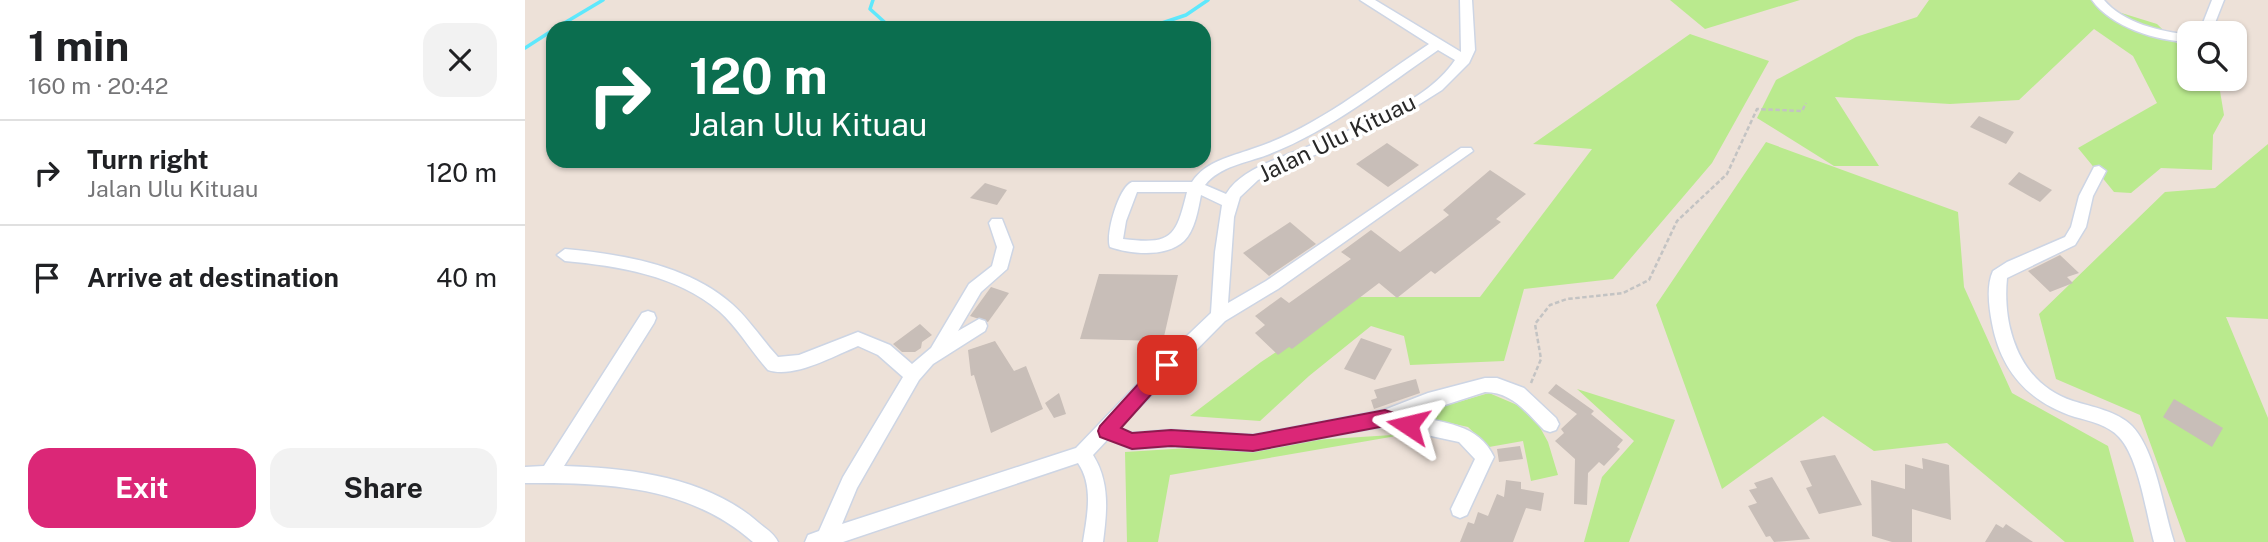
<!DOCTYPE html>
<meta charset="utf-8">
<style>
body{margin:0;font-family:"Public Sans",sans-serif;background:#f2f2f2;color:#202124;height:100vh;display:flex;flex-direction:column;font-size:26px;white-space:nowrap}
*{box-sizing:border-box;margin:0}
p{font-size:23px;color:#757577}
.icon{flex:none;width:38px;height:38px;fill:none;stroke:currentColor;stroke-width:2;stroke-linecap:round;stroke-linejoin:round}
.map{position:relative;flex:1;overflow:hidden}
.panel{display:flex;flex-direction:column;background:#fff;width:525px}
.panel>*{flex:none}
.hud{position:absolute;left:21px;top:21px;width:665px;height:147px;border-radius:21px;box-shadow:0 2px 5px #0004;background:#0b6e4f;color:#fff;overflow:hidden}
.buttons{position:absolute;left:1652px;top:21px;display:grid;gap:14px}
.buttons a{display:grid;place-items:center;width:70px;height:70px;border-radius:14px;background:#fff;box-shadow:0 2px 5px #0004;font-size:35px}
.pin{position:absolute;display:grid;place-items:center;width:60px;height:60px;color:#fff;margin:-30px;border-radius:14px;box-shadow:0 4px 10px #0006}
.me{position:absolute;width:77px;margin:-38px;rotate:280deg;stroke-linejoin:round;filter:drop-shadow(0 0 5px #0008)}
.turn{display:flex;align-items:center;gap:24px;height:147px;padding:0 28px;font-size:32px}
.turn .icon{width:91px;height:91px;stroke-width:2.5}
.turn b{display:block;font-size:49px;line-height:60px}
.round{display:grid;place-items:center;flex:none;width:74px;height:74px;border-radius:21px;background:#f2f2f2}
.summary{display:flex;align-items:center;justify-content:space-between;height:119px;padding:0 28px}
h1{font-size:42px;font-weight:700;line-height:52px}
.cta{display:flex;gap:14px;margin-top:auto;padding:14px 28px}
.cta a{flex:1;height:80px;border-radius:21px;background:#db2777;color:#fff;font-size:28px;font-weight:700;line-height:80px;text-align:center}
.cta a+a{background:#f2f2f2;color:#202124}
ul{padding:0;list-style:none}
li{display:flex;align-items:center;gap:21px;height:105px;padding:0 28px;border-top:2px solid #e0e0e0}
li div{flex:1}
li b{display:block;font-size:26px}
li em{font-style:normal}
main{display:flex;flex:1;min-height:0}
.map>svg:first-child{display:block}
</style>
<main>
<section class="panel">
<div class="summary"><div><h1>1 min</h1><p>160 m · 20:42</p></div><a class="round"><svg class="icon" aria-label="close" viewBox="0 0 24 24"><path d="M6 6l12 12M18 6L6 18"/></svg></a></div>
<ul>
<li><svg class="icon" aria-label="right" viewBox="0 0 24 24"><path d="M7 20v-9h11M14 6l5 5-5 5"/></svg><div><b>Turn right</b><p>Jalan Ulu Kituau</p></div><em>120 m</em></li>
<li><svg class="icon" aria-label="arrive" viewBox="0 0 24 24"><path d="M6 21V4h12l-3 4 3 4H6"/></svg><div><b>Arrive at destination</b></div><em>40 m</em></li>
</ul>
<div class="cta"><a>Exit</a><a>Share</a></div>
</section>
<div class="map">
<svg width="1743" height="542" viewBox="0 0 1743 542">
<rect width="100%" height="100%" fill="#ede1d8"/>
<g fill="#baea8e">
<polygon points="1145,0 1275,0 1180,29"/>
<polygon points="1404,0 1572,0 1574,6 1632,24 1664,55 1664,79 1685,79 1695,91 1699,115 1688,135 1687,170 1636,168 1606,193 1589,192 1553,148 1632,103 1608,56 1569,29 1494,100 1425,104 1310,97 1354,166 1309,166 1232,118 1251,80 1331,37 1392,17"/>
<polygon points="1165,34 1244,61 1187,163 1088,279 999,289 979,361 885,365 879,336 846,326 784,376 735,421 665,416 736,362 835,297 955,297 1067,149 1008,144"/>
<polygon points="1241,142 1433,212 1439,287 1487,393 1583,446 1609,542 1540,542 1422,443 1349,451 1298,416 1197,489 1131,305"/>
<polygon points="1743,144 1743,319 1701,317 1743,418 1743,542 1661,542 1615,415 1531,379 1514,314 1640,192 1690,188"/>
<polygon points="1052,389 1150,420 1104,542 1059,542 1077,477 1109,441"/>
<polygon points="964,393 1006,411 1023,442 1033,475 1006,481 998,441 964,447 943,427 889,415"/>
<polygon points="883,434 645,475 633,542 602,542 600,452"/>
</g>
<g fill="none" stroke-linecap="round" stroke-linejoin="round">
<g stroke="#5ee8fc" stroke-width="3.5">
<polyline points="348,0 345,9 366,28"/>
<polyline points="31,28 78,0"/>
<polyline points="622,28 661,15 683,0"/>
<polyline points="0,48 28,30"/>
</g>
</g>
<g fill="#c8beb8">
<polygon points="1454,116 1489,132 1481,144 1445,127"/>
<polygon points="862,143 894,165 863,187 831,164"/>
<polygon points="965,170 1001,194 971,219 976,222 910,274 906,271 872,298 854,283 767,349 764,347 753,355 730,333 740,325 730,316 756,297 764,303 826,259 816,252 846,230 875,252 924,215 918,210"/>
<polygon points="1494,172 1527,190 1515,202 1483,184"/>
<polygon points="460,183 482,190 472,205 445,198"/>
<polygon points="765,222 791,244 744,276 718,253"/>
<polygon points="1535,255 1554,273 1542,277 1548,283 1525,292 1503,271"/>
<polygon points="574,274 653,275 638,341 555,339"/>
<polygon points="466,287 484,293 463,322 445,316"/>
<polygon points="395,324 407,335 397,342 396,348 390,352 377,352 368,344"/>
<polygon points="836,338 867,349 850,380 819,369"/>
<polygon points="470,341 489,371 501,366 518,409 466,433 449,375 446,376 443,350"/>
<polygon points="891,379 895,393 849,409 846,400 852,398 849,390"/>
<polygon points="1031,384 1069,411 1066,414 1098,440 1092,447 1095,449 1079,466 1074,462 1063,473 1062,505 1049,504 1050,459 1030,441 1039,433 1036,429 1052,414 1023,393"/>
<polygon points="534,393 541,414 529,418 520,403"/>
<polygon points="1649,399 1698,428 1687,447 1638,417"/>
<polygon points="995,446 998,459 974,462 972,449"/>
<polygon points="1310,455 1337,505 1294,514 1281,488 1287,486 1275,461"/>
<polygon points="1397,458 1424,465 1426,520 1387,509 1387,542 1367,542 1347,536 1346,480 1380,489 1380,464 1398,469"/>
<polygon points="1247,477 1273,520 1285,539 1249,542 1245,536 1241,537 1223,506 1232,503 1224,490 1232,488 1229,483"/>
<polygon points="981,480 996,482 996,489 1019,493 1016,511 1001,508 988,542 935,542 943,522 949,524 953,512 963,516 972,494 979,497"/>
<polygon points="1471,524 1478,528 1481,524 1508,542 1460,542"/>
</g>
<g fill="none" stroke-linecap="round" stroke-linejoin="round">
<g stroke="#cdd5e4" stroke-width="3">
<g id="minor">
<path d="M835,0H850L936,52L935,0H947L950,50L944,63L917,90L871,119L733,180L715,197L709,217L703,303L741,281L936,148H946L948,151L753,289L700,321L594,428L607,433L646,430L728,435L859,410L903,393L960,378H972L999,388L1031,418L1034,424L1031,430L1025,432L1019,430C1001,412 987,392 960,392L886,416C917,422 954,424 969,457L966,463L942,515L935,518L928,515L926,509L950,459L934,442L860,426L728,451L646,446L607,449L583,439L568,455C585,482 582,511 578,542H558C562,517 569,486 553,463L318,542H280L283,535L294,531L318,477L378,377L353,355L333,346C309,356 268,379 243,370C226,351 213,328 194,311C152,275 93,266 40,261L32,255L40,249C96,254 163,265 207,304C225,320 237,340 253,357L274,355L333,332L365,345L387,364L406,348L444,284L467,266L472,247L464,223L467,219H477L488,247L482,269L456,292L433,331L454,319L460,321L462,326L460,331L408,364L394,380L332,488L317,524L551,448L623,373L686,313L690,252L697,205L676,195C673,210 670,230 659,241C641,258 605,254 585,247C580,234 594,187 607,182H667C681,161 705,157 727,149C792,128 848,81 904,44ZM913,50L930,60C898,108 815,133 764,154C741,163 714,173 701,194L680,185C695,166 721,163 742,155C805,131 859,87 913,50ZM612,192H662C651,237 647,245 598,239L601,221Z"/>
<path d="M1567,0H1579C1597,22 1637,33 1664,34V42C1632,41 1586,27 1567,0Z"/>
<polygon points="1687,0 1699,0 1686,33 1674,33"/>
<path d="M1574,166L1581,171L1568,196L1561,227L1550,245L1482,278C1477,328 1495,384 1548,401C1567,407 1592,411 1607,426C1631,451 1638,509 1649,542H1629C1621,513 1614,458 1594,437C1583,425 1565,421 1550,417C1504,402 1476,372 1467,323C1464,307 1461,286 1468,271L1482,262L1540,237L1546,227L1554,196L1569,167Z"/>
<path d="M123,311L129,313L131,318L129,323L39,466C105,468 182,477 234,523C241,529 249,533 253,542H228C165,486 81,482 0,483V467L19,466L117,313Z"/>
</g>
</g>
<polyline stroke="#c3c3c3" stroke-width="2.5" stroke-dasharray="4.5 2.5" stroke-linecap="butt" points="1006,383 1016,359 1010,324 1025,305 1042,299 1098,293 1124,280 1152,221 1202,174 1232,109 1277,111 1281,103"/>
<use href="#minor" fill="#fff" fill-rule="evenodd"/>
</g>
<polygon fill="#db2777" stroke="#8e194d" stroke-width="2" points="642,357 651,365 648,370 596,428 607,433 646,430 728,435 860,410 890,420 892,425 890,431 883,433 860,426 728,451 646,446 607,449 575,437 573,431 575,426 636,359"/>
<g text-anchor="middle" stroke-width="7" stroke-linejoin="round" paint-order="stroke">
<g font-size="23" fill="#282828" stroke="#fff">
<text transform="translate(812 138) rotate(-26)" y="8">Jalan Ulu Kituau</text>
</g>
</g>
</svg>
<div class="buttons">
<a><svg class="icon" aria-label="search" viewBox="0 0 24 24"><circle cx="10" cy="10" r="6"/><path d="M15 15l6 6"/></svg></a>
</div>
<div class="pin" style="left:642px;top:365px;background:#d93025"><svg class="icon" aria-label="arrive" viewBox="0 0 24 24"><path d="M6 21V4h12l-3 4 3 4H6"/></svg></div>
<svg class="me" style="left:883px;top:425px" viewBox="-20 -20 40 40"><path d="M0-17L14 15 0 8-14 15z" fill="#db2777" stroke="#fff" stroke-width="4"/></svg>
<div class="hud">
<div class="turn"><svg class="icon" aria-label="right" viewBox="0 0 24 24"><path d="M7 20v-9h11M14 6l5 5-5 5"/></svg><div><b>120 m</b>Jalan Ulu Kituau</div></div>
</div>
</div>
</main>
